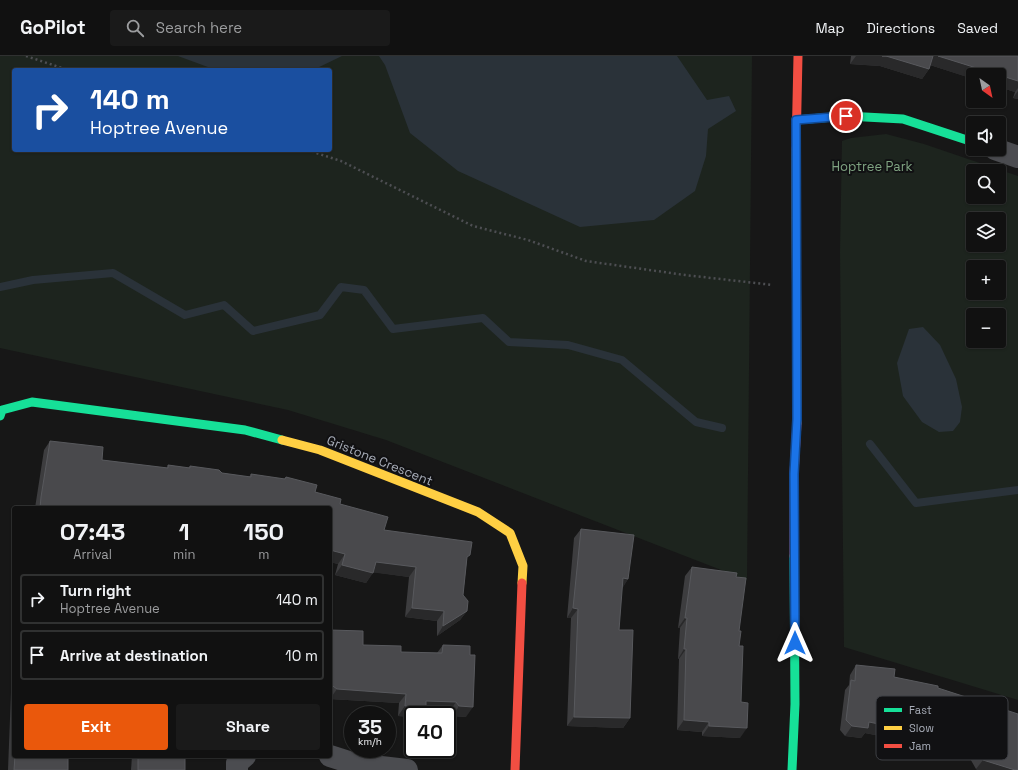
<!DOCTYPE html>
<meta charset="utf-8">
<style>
body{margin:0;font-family:"Space Grotesk",sans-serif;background:#1a1a1a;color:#f1f3f6;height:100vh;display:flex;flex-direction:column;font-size:15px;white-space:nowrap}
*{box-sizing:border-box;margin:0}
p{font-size:13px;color:#9c9d9f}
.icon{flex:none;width:22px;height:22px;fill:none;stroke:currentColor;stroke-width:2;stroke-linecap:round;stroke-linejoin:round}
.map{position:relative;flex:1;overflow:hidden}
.side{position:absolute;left:12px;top:450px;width:320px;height:252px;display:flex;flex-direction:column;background:#111;border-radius:4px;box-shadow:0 1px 3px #0004,0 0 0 1px #303131}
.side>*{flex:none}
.hud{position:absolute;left:12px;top:12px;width:320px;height:84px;border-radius:4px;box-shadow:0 1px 3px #0004,0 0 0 1px #303131;background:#1a4fa0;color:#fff;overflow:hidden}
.needle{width:26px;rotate:147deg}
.controls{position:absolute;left:966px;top:12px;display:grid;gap:8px}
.controls a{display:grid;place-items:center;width:40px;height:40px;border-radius:4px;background:#111;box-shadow:0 1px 3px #0004,0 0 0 1px #303131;font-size:20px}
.speed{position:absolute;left:344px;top:650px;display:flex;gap:8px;font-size:20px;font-weight:700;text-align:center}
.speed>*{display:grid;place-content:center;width:52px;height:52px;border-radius:50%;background:#111;box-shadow:0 1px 3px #0004,0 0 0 1px #303131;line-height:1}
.speed small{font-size:10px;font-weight:400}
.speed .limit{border:2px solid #111;border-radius:6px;background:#fff;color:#111}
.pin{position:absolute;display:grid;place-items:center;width:34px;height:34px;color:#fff;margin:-17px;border:2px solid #fff;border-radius:50%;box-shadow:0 1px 4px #0007}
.me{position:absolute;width:44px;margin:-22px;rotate:0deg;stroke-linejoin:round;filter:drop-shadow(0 0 3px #0008)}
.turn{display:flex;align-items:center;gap:14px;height:84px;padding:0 12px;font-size:18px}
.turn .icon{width:52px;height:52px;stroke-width:2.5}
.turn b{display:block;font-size:28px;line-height:34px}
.eta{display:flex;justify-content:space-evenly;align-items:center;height:68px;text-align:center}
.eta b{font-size:24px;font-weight:800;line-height:28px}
.cta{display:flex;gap:8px;margin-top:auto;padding:8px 12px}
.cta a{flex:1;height:46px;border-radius:4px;background:#ea580c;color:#fff;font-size:16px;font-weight:800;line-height:46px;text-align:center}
.cta a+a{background:#1a1a1a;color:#f1f3f6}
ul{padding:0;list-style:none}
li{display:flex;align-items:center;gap:12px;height:50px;margin:0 8px 6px;padding:0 4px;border:2px solid #303131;border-radius:4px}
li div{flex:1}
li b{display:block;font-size:15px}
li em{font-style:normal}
header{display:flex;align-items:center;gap:24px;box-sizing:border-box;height:56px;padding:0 20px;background:#111;border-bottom:1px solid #303131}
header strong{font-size:19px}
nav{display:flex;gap:22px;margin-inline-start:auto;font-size:14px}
.search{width:280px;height:36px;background:#1a1a1a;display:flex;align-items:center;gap:10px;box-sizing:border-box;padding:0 14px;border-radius:4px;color:#9c9d9f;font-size:15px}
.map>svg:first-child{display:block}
</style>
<header>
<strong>GoPilot</strong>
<div class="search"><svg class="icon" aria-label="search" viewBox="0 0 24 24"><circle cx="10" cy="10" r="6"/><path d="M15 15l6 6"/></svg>Search here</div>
<nav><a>Map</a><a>Directions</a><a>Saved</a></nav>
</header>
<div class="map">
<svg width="1018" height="714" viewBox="0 0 1018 714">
<rect width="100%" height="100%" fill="#171717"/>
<g fill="#1d241e" fill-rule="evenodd">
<path d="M0,0H752L747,524L386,384L288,354L0,292ZM14,14H330V94H14Z"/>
<path d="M886,78L924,88L1018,120V644L844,591L840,196L842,85L851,82ZM973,115H999V141H973ZM973,163H999V189H973ZM973,211H999V237H973ZM973,259H999V285H973Z"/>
</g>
<g fill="#2a3239">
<polygon points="178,0 342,0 313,14 216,14"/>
<polygon points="379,0 677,0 707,44 729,40 736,55 708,73 706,100 695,135 654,164 580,171 458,115 410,77 385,9"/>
<polygon points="923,271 940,289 956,323 962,351 960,366 953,375 939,376 922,366 903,340 897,307 909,273"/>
</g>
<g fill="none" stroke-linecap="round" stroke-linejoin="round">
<g stroke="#2a3239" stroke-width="8">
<polyline points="0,231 33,224 113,217 185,259 224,249 253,275 320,259 341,231 364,234 393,273 483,262 509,286 568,289 622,304 696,366 722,372"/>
<polyline points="870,388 916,447 1018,434"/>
</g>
<g stroke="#4d4e52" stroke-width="2.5" stroke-dasharray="2 3" stroke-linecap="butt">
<polyline points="26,0 68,14"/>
<polyline points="307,94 341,105 473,170 528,184 586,205 685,219 773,229"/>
</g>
<g stroke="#4b4c50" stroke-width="22">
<polyline points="995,93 1018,101"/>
<polyline points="330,700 355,708 407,714"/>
<polyline points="237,714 237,707 245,700"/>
</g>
<g stroke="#16e098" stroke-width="9">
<polyline points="796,64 846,60 903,63 973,86"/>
<polyline points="0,360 2,354 32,346 245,374 282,384"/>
<polyline points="792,714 795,648 794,500"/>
</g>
<g stroke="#ffcf43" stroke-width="9">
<polyline points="796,93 797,367"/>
<polyline points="282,384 320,394 478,456 510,477 523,510 522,527"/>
</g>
<g stroke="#f24e42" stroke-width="9">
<polyline points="796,93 798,0"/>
<polyline points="794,500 794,418 797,367"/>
<polyline points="515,714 522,527"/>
</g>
</g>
<g fill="#3d3d3f">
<polygon points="851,0 1018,0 1018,43 1013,42 1015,36 930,9 929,13 922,23 880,10 850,8"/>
<polygon points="50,385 102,404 167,412 168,409 188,412 190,410 222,417 249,421 251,418 284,423 286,421 340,448 384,474 467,503 463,539 467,555 460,564 437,580 437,565 405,561 409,521 373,516 366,527 335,519 338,508 330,506 330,452 35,452 44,394"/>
<polygon points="581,473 628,523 622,532 619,574 630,662 623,672 567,670 571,562 567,562 574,482"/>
<polygon points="692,511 736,521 739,590 740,682 702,680 702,676 677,674 679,603 678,603 680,572 678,572 685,520"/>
<polygon points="330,574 363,589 401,596 437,597 443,589 466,661 453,660 449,656 424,655 421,659 413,659 413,661 398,660 399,647 330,643"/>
<polygon points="14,604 14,700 68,700 68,714 8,714 12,611 13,608"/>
<polygon points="856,609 894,621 938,632 1018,714 978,714 976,713 956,678 947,697 936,702 926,698 921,688 865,677 861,682 845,680 840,674 845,634 849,629 850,619"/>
<polygon points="132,700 185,700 185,714 131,714"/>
</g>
<g fill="#29292a">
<polygon points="856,0 886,0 929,13 922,23 880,10 850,8"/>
<polygon points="933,0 938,0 999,19 973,19 973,23 927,8"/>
<polygon points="999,19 1018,25 1018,32 1015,36 999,31"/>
<polygon points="1018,35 1018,43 1013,42"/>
<polygon points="330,494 345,498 338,508 330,506"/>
<polygon points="376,506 416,511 409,521 369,516"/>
<polygon points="342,509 373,517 366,527 335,519"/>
<polygon points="623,522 628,523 622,533"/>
<polygon points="412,552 444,555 437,565 405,561"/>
<polygon points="573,552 578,553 571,562 567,562"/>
<polygon points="467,555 460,564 437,580 443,570"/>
<polygon points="685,562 687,562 680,572 678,572"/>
<polygon points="684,593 686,593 679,603 678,603"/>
<polygon points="337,633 406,638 399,647 330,643"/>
<polygon points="426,645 456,646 449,656 424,655 421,659 413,659 413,661 398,660 405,650"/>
<polygon points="459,650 473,651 466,661 453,660"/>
<polygon points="574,661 630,662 623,672 567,670"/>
<polygon points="684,664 709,666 702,676 677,674"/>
<polygon points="869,666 927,678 921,688 865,677 861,682 845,680 852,670"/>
<polygon points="709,670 747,672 740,682 702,680"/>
<polygon points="954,687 947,697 936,702 926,698 933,689"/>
<polygon points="983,704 1015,714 978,714 976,713"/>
</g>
<g fill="#49494c" stroke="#58595d">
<polygon points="882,0 933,0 929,13 886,0"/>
<polygon points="938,0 1018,0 1018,25 999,19"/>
<polygon points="50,385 103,391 102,404 168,412 168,409 190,412 190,410 219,414 222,417 251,421 251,418 285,423 286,421 317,429 315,436 341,443 340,448 388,461 384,474 472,486 470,499 467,501 463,539 468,545 467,555 443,570 444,555 412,552 416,511 376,506 373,517 342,509 345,498 330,494 330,452 97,452 90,451 90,452 40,452 41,441"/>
<polygon points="581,473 634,479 628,523 623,522 619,574 633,574 630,662 574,661 578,553 573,552"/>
<polygon points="692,511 737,517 736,521 746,522 739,575 741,575 739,590 743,590 741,646 748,647 747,672 709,670 709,666 684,664 686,593 684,593 687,562 685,562"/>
<polygon points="330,574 363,575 363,589 401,590 401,596 442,597 443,589 470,590 470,599 475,599 473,651 459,650 456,646 426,645 426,652 405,650 406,638 337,633 330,628"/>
<polygon points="856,609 895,613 894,621 938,630 938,632 1018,658 1018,714 1015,714 983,704 959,662 954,687 943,692 933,689 927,678 869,666 868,672 852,670 846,664 851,624 855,625"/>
<polygon points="15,700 68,700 68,714 14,714"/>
<rect x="138" y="700" width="47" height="14"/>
</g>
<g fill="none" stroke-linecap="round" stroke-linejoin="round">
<g stroke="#114b97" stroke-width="10">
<polyline id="route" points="795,587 794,418 797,363 796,64 846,60"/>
</g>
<use href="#route" stroke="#1a73e8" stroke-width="7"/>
</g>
<g text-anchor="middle" stroke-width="4" stroke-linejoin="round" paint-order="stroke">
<g font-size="13" fill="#7fa381" stroke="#111113">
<text x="872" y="115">Hoptree Park</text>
</g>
<g font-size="13" fill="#a8adb8" stroke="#111113">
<text transform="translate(380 404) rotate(22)" y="5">Gristone Crescent</text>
</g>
</g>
<rect x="876" y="640" width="132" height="64" rx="6" fill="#111113" stroke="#3e4045" stroke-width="1"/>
<rect x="884" y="652" width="18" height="4" fill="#16e098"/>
<rect x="884" y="670" width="18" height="4" fill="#ffcf43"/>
<rect x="884" y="688" width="18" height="4" fill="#f24e42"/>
<g font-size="11" fill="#a8adb8">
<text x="909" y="658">Fast</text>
<text x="909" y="676">Slow</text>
<text x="909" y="694">Jam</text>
</g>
</svg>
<div class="controls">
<a><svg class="needle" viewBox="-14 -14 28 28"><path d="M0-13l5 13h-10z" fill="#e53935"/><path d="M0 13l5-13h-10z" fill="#9c9d9f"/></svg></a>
<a><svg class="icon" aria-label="sound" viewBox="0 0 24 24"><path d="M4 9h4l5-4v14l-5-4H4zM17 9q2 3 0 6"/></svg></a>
<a><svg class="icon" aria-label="search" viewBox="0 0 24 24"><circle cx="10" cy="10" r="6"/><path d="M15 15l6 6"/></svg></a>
<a><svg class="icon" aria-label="layers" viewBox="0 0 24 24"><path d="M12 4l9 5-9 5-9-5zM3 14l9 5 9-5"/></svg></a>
<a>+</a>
<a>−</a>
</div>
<div class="speed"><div>35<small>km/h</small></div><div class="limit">40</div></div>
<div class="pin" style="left:846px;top:60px;background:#d93025"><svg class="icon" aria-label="arrive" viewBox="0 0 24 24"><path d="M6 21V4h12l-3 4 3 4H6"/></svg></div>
<svg class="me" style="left:795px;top:587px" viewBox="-20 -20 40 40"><path d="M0-17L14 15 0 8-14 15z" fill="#1a73e8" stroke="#fff" stroke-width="4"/></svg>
<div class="hud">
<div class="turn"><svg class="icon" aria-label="right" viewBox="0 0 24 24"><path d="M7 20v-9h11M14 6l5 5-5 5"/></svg><div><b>140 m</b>Hoptree Avenue</div></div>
</div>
<section class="side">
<div class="eta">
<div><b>07:43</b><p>Arrival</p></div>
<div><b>1</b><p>min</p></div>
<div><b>150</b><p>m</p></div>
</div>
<ul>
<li><svg class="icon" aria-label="right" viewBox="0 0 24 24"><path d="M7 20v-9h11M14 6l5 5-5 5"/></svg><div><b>Turn right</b><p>Hoptree Avenue</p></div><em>140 m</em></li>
<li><svg class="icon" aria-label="arrive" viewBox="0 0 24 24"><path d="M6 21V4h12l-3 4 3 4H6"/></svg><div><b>Arrive at destination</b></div><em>10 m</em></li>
</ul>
<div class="cta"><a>Exit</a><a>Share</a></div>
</section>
</div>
